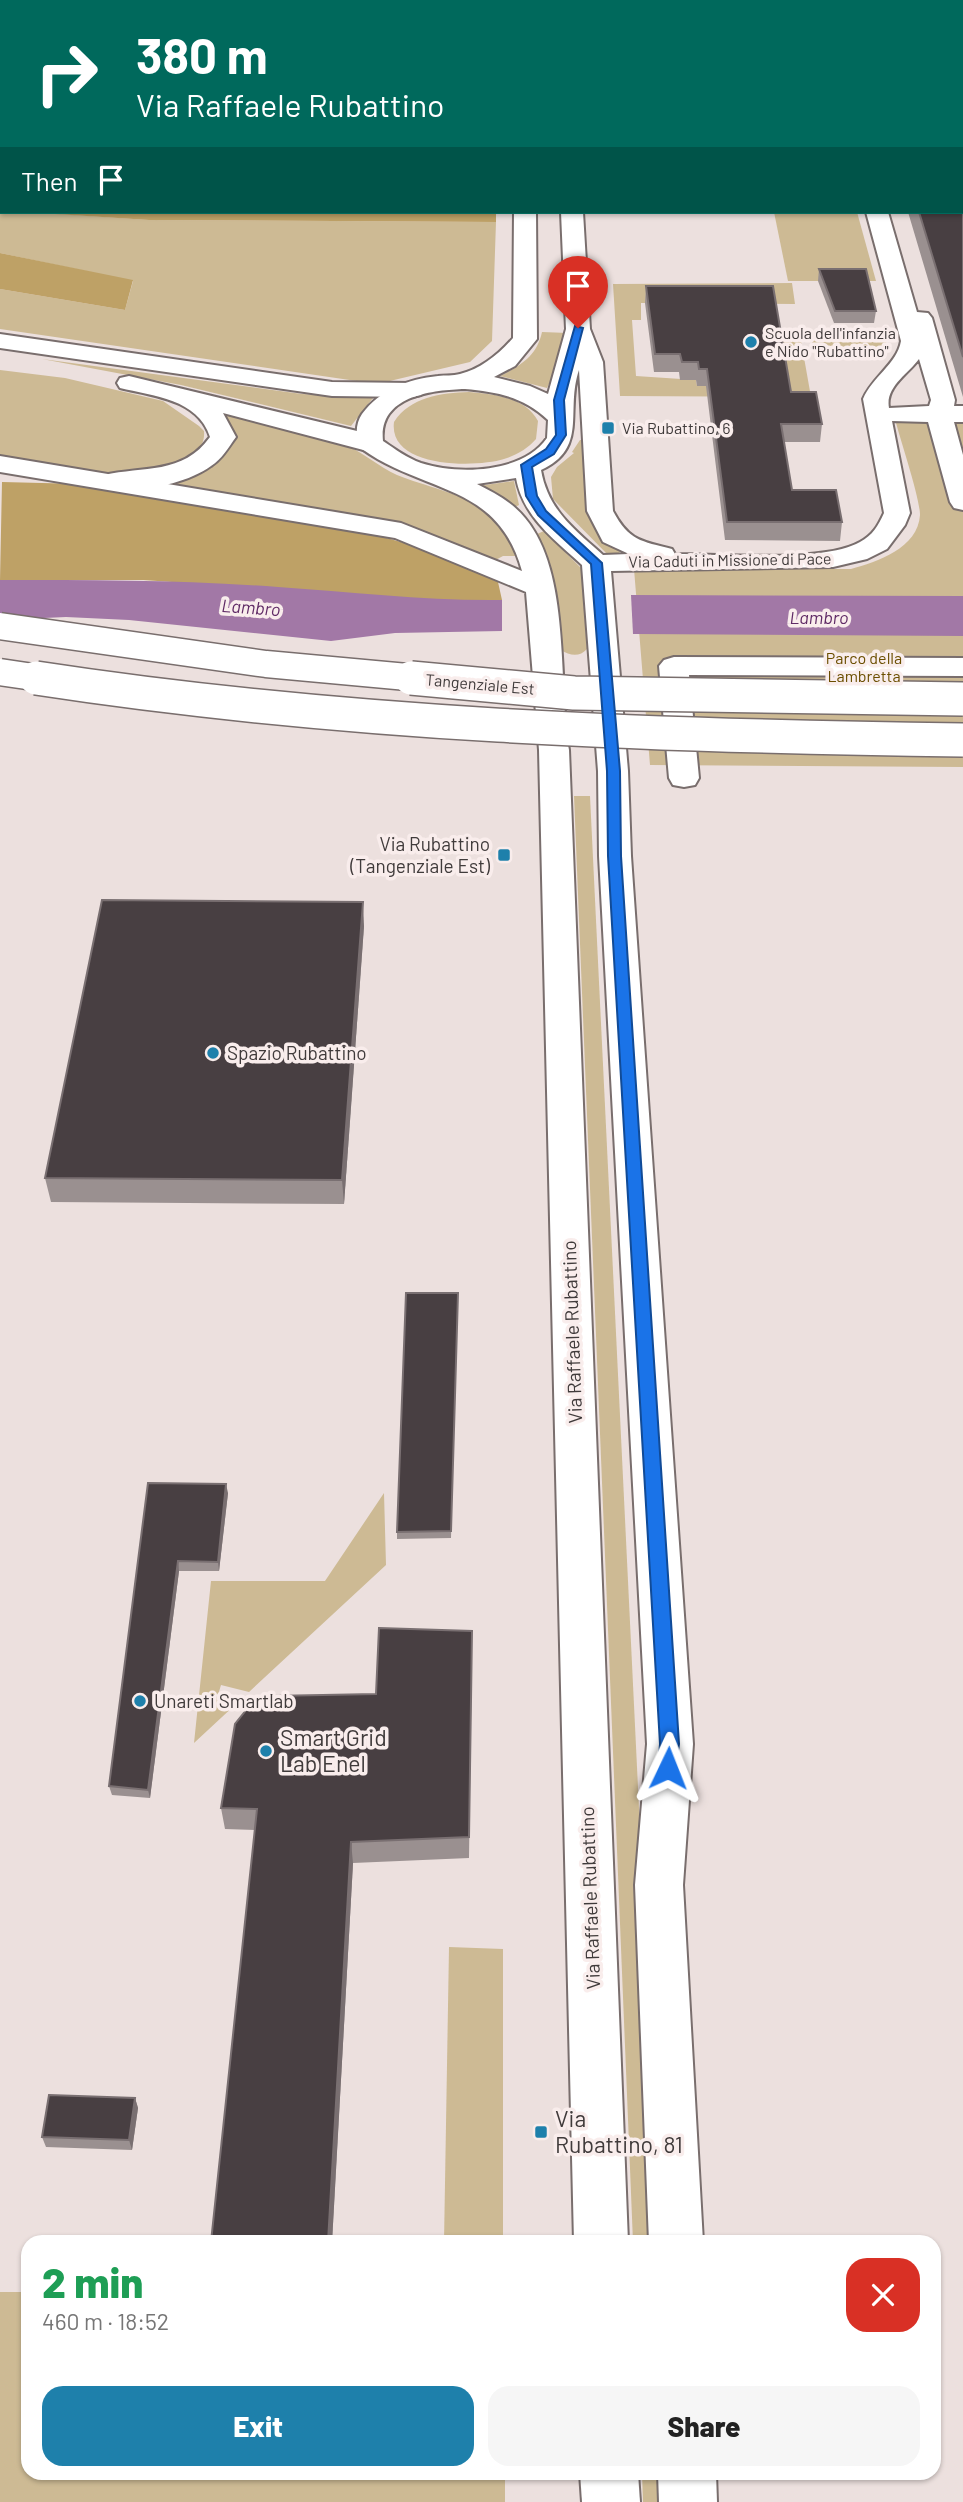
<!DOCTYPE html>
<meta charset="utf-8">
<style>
body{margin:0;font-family:Barlow,sans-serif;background:#f6f6f6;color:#222;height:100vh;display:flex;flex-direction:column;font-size:26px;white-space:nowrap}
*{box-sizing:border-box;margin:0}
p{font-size:23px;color:#767676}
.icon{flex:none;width:38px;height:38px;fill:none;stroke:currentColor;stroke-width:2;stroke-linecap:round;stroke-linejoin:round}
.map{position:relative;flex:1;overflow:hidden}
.details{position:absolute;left:21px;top:2235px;width:920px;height:245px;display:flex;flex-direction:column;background:#fff;border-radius:21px;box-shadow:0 2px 5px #0004}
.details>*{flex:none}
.hud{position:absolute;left:0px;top:0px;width:964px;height:214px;box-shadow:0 2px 5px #0004;background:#00695c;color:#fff;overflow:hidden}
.pin{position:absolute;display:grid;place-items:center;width:60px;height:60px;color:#fff;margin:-72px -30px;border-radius:50% 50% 50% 0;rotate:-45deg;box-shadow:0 0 7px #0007}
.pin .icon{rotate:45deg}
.me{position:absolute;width:77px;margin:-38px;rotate:2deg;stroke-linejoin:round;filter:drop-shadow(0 0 5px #0008)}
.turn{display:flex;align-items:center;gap:24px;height:147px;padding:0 21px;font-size:32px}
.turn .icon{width:91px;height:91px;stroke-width:2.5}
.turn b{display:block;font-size:49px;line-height:60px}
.then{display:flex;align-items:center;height:66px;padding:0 21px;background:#0003;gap:14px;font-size:26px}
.round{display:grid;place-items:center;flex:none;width:74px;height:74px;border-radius:21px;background:#f6f6f6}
.headline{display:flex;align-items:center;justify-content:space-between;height:119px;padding:0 21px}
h1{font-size:42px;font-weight:800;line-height:52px;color:#1e9e55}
.cta{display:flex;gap:14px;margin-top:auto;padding:14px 21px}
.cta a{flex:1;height:80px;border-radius:21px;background:#1e80ab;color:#fff;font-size:28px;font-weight:800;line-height:80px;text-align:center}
.cta a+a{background:#f6f6f6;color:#222}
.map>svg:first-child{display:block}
</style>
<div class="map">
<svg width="963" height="2502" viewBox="0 0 963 2502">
<rect width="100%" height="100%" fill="#ece0de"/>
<g fill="#cdba94">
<polygon points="0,210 149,220 496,222 492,341 470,362 377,384 0,329 0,289 125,310 133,281 0,253"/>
<polygon points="774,212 857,212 876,281 788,281"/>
<polygon points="792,283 795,304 641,303 641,320 632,320 636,376 696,380 697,386 761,334 800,335 811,397 620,396 613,284"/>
<path d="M542,332L568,333L561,359L547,388L500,376C520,366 537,356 542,332Z"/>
<polygon points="810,334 887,334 886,347 813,347"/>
<polygon points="42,359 302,394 373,398 351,426 181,385"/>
<path d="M0,370L65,378L163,401L199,426L204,431C207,464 155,471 131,473C92,475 41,459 0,456Z"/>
<path d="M469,392C493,394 525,397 538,421L536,439C527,449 517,455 504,459C475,468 388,468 394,422C410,397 441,393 469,392Z"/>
<path d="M963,408V767L650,765L634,569H851C877,562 918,548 920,515C920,498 900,439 895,419Z"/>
<path d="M225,414C264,424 309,430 346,445C364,453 379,467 397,475C441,493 504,498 515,556H503L490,563L462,549L156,485L198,471L222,415Z"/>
<polygon points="580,440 585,440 591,520 599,531 624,549 619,553 635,560 609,556 553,499 551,477 557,467 574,453 572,452"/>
<polygon points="514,481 519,505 515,507 478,486"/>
<path d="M544,531L581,568L587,649C580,657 570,656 561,650L548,564L537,534Z"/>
<polygon points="574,796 590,796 660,2242 633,2242"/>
<polygon points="384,1493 386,1565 249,1692 221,1685 218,1695 236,1704 194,1743 211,1581 325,1581"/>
<polygon points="449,1947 503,1949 503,2242 444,2242"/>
<polygon points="0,2292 28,2292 28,2473 505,2473 505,2502 0,2502"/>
<polygon points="642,2473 671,2473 673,2502 643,2502"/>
</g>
<g fill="#bea166">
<polygon points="24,212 471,213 496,212 496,222 149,220"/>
<polygon points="0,253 133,280 125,310 0,289"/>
<polygon points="2,482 82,484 383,537 415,546 498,582 502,600 451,601 143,580 0,580"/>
</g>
<g fill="#a278a6">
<path d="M0,580C93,580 186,580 278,587C353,592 427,601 502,600V631L395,633L331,641L129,620L66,617L0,620Z"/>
<polygon points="631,595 963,596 963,636 633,634"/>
</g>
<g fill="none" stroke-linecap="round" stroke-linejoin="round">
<g stroke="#796e6d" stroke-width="4">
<g id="minor">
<rect x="111" y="0" width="18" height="2"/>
<rect x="512" y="0" width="18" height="2"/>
<rect x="552" y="0" width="18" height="2"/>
<polygon points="806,0 824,0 825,2 807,2"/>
<polygon points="0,83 2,83 0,99"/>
<path d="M514,212H536L537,339L515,366L494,377L530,386L548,394L566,329L561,212H583L590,329L603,362L613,511C629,541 641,541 672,549L675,554C721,554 823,563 860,542C873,535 878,526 884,513L863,399C872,377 897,364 901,341L866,212H888L917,312L928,313L932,318L955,400L954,406H963V422H954L963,455V510L954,508L950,502L928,422L892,421L910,513L905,525L887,549L867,559L833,567L611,571L628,771L631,856L693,1744L683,1885L703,2242H649L635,1885L647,1744L599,856L598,771L582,565C555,540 523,517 516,478L477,484C495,493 513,503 525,518C571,573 558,682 569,750L628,2242H574L539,750L526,592L395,538L0,472V456L401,523L522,571C498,483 425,494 362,449C355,439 355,424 362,414C380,390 408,379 438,376C445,375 453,376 460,374C481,369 499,354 513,338ZM919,359L931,400L929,406L889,408C885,387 908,374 919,359ZM579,370L587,511L603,542L629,554L603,555C574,529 548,510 541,470C589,448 565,411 579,370ZM465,389C498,392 524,397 548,420L547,438C523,473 459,475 421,463C407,458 395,449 383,441C378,396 432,390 465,389Z"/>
<polygon points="674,657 963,658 963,676 689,675 699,778 695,785 684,787 673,785 669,778 659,666 664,660"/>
<polygon points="580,2473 638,2473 640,2502 582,2502"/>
<polygon points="658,2473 716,2473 717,2502 659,2502"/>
</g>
</g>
<g stroke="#796e6d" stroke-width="4">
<g id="highway">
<polygon points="0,334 332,382 412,383 421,385 424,390 421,395 412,397 332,396 0,348"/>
<path d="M129,376L357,431L380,439L384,444L380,449L371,452L223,413L236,437C228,448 222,459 211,466C185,485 135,494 104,487L100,481L104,475C143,466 183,475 210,437C198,399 153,396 120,388L117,383L120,378Z"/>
</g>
</g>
<use href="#minor" fill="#fff" fill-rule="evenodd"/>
<use href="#highway" fill="#fff" fill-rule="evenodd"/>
<g stroke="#796e6d" stroke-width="29" stroke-linecap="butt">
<g id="highway-bridge-far1">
<polyline points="0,626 266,664 429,679"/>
<polyline points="0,672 47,679"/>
</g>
</g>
<g stroke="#796e6d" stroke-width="36" stroke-linecap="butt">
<g id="highway-bridge">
<path d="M36,678C343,725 653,736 963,740"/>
<polyline points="411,678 574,693 963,699"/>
</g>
</g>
<use href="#highway-bridge-far1" stroke="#fff" stroke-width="26"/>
<use href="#highway-bridge" stroke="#fff" stroke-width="33"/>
</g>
<g fill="#9a9090">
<polygon points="0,0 2,2 2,44 0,45"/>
<polygon points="204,0 502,0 502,2 203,2"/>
<polygon points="929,0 963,0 963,397 908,212 962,212 962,2 929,2"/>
<rect x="0" y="103" width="2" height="54"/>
<polygon points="819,269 876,311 874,323 834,323 818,281"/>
<polygon points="646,286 791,392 822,424 820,442 784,442 792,490 842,522 840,541 725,540 706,386 697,386 696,380 680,380 679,372 654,372 645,303"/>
<polygon points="364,926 344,1204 51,1202 45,1178"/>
<polygon points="458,1293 451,1538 397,1539 397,1532"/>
<polygon points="148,1483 228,1493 219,1571 179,1571 150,1798 112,1795 109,1786"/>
<polygon points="472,1654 469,1858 353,1863 332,2242 211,2242 255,1830 225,1829 221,1808 376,1694"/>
<polygon points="135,2098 138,2108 132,2150 46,2147 42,2137"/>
</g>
<g fill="#796f71">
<polygon points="363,902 364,926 344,1204 342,1180"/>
<polygon points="226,1484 228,1493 219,1571 218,1562"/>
<polygon points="178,1561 179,1571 150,1798 148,1790"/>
<polygon points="351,1842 353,1863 332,2242 328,2242"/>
<polygon points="135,2098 138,2108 132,2150 129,2140"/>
</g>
<g fill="#483f42" stroke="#796f71" stroke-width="2">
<polygon points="0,0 17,0 16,2 2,2 2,28 0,28"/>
<polygon points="204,0 456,0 456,2 203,2"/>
<polygon points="940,0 963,0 963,357 919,212 962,212 962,2 940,2"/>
<rect x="0" y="103" width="2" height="37"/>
<polygon points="819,269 866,269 876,311 835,311"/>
<polygon points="646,286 773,286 791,392 816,392 822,424 781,424 792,490 836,490 842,522 727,522 707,369 699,369 698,362 682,362 680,354 655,354"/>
<polygon points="102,900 363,902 342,1180 45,1178"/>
<polygon points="406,1293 458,1293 451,1531 397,1532"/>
<polygon points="148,1483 226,1484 218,1562 178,1561 148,1790 109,1786"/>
<polygon points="379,1628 472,1631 469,1837 351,1842 328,2242 211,2242 257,1809 221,1808 235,1724 247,1709 269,1696 376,1694"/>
<polygon points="49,2095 135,2098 129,2140 42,2137"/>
</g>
<polygon fill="#1a73e8" stroke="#114b97" stroke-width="2" points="575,326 583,328 564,400 566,435 554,454 532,467 537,496 546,511 602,563 620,771 621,856 679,1744 675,1774 668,1776 661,1774 658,1768 660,1744 608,856 607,771 591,564 538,515 526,496 521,465 546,449 556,435 554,400"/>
<g fill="#1e80ab" stroke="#f9edec" stroke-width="2.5">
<circle cx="751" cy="342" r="7"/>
<rect x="601" y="421" width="14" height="14" rx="3.5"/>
<rect x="497" y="848" width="14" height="14" rx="3.5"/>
<circle cx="213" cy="1053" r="7"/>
<circle cx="140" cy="1701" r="7"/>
<circle cx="266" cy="1751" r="7"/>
<rect x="534" y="2125" width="14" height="14" rx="3.5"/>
</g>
<g text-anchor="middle" stroke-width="7" stroke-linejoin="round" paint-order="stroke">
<g font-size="16" fill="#403b3b" stroke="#f9edec" text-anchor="start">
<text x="765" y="339">Scuola dell'infanzia<tspan x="765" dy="18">e Nido "Rubattino"</tspan></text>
<text x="622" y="434">Via Rubattino, 6</text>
</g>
<g font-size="16" fill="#403b3b" stroke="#f9edec">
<text transform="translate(730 560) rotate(-1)" y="6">Via Caduti in Missione di Pace</text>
<text transform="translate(480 684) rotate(5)" y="6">Tangenziale Est</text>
</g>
<g font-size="16" fill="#6b4e00" stroke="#f9edec">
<text x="864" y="664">Parco della<tspan x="864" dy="18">Lambretta</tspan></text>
</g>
<g font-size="18" font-style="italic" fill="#602b66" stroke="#f9edec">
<text transform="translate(251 608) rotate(4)" y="6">Lambro</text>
<text x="819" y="624">Lambro</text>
</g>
<g font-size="19" fill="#403b3b" stroke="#f9edec" text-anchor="start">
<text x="490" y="851" text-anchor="end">Via Rubattino<tspan x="490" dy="22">(Tangenziale Est)</tspan></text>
<text x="227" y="1060">Spazio Rubattino</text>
<text x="154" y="1708">Unareti Smartlab</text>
</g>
<g font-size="19" fill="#403b3b" stroke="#f9edec">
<text transform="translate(572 1332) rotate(-92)" y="7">Via Raffaele Rubattino</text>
<text transform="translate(590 1898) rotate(-92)" y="7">Via Raffaele Rubattino</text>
</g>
<g font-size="23" fill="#403b3b" stroke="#f9edec" text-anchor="start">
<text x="280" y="1746">Smart Grid<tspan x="280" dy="26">Lab Enel</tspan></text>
<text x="555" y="2127">Via<tspan x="555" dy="26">Rubattino, 81</tspan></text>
</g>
</g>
</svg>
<div class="pin" style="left:578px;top:328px;background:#d93025"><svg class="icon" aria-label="arrive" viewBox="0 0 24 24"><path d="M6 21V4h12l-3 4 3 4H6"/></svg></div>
<svg class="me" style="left:668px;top:1768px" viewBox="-20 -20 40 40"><path d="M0-17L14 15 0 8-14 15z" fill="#1a73e8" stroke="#fff" stroke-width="4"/></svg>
<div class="hud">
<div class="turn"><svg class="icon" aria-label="right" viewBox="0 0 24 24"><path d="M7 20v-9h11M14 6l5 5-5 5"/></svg><div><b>380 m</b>Via Raffaele Rubattino</div></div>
<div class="then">Then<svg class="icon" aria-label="arrive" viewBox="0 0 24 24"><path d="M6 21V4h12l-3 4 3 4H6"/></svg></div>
</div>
<section class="details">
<div class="headline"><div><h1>2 min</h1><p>460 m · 18:52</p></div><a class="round" style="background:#d93025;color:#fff"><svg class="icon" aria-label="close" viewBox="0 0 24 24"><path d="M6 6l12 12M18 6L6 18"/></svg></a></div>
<div class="cta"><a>Exit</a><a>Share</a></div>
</section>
</div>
